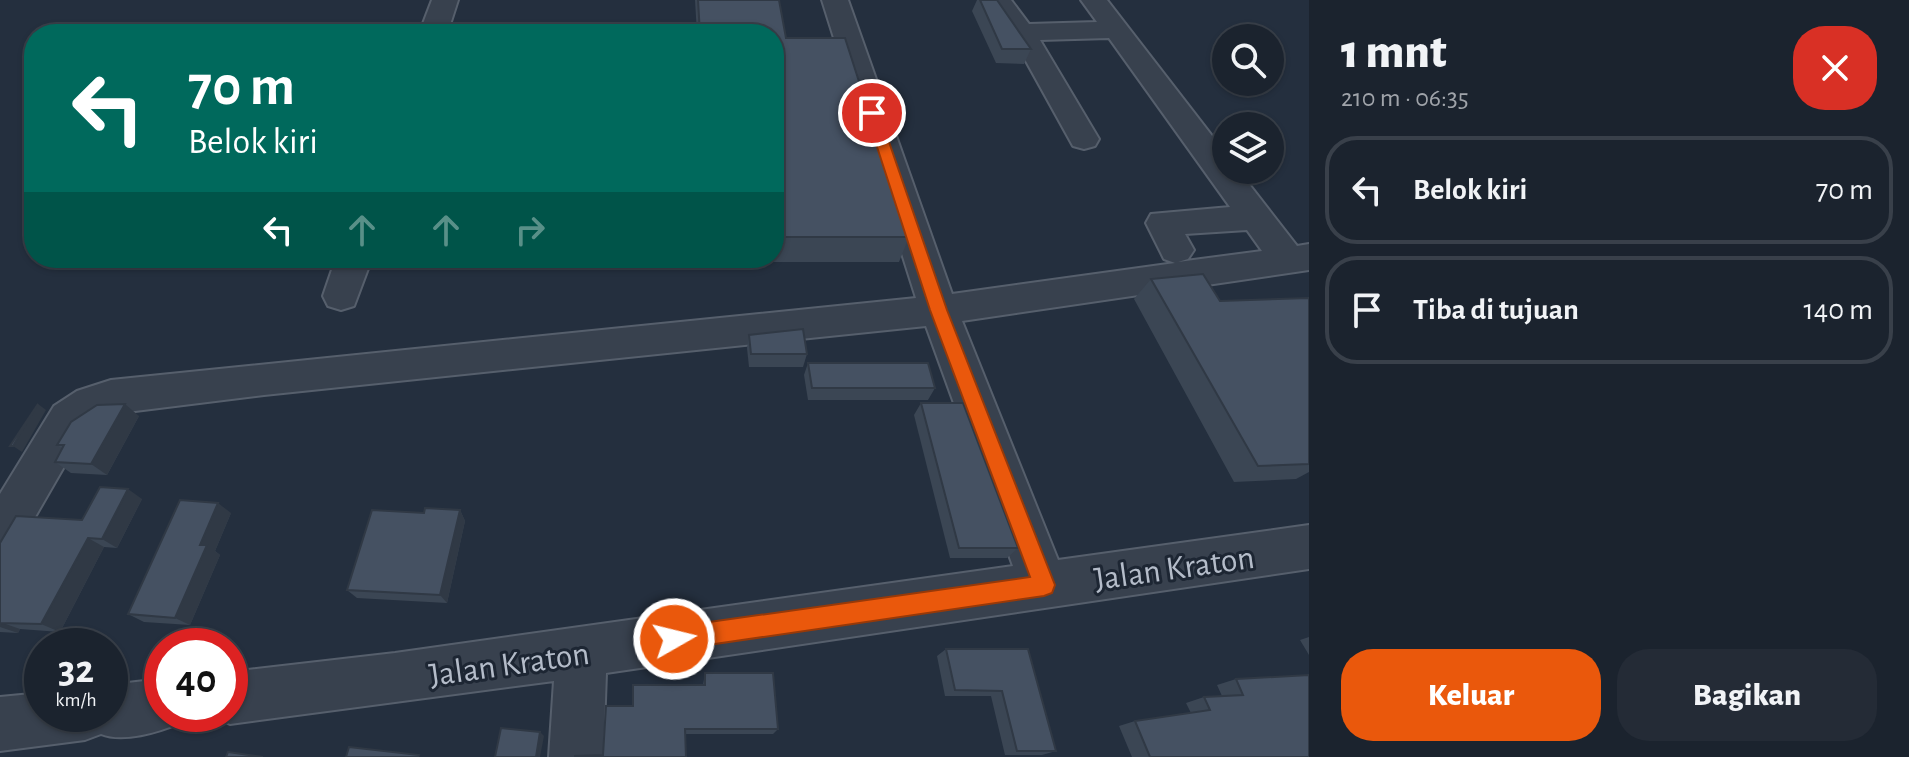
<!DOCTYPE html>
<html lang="id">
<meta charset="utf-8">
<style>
body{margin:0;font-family:"Alegreya Sans",sans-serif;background:#242b36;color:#f1f3f6;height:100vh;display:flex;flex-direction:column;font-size:30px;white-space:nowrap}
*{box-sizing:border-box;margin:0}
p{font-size:26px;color:#a0a4aa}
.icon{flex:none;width:44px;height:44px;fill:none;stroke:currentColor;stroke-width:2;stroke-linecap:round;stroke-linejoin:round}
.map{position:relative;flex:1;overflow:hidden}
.details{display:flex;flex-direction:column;background:#1b232e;width:600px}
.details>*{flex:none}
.hud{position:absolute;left:24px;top:24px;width:760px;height:244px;border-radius:32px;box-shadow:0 2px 6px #0004,0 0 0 2px #39404a;background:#00695c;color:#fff;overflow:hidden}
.fabs{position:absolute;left:1212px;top:24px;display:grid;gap:16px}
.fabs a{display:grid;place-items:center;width:72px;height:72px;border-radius:50%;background:#1b232e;box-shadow:0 2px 6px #0004,0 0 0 2px #39404a;font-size:40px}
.speed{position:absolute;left:24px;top:628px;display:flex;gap:16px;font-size:40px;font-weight:700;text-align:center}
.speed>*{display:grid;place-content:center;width:104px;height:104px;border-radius:50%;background:#1b232e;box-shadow:0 2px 6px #0004,0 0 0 2px #39404a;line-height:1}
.speed small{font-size:20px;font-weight:400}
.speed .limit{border:12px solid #d22;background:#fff;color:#111}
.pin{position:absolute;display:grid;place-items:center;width:68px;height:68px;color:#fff;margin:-34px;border:4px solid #fff;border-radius:50%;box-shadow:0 2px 8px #0007}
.me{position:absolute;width:88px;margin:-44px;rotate:82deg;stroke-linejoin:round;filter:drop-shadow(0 0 6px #0008)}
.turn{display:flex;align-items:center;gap:28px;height:168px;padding:0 32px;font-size:36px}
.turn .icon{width:104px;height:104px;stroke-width:2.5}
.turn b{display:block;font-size:56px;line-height:68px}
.lanes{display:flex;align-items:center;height:76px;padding:0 32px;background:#0003;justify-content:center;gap:40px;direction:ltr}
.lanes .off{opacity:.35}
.round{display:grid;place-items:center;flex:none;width:84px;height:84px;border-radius:32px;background:#242b36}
.summary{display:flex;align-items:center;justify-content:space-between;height:136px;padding:0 32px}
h1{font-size:48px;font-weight:800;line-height:60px}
.primary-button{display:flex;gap:16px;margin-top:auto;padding:16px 32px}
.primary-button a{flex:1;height:92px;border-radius:32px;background:#ea580c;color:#fff;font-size:32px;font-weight:800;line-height:92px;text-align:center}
.primary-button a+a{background:#242b36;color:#f1f3f6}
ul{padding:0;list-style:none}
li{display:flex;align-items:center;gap:24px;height:108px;margin:0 16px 12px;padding:0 16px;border:4px solid #39404a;border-radius:32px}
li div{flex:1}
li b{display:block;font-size:30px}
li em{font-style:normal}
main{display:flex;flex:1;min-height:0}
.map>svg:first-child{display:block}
</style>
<main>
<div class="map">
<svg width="1309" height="757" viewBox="0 0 1309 757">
<rect width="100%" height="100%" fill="#242f3e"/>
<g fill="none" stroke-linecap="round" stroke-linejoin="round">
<g stroke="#565f6c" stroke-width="4">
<g id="minor">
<polygon points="432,0 458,0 447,34 419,34"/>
<path d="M822,0H848L952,294L1175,263L1164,259L1146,223L1151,214L1230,207L1109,38L1040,40L1099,139L1095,146L1084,149L1073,146L1016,43L985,0H1011L1029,24L1097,22L1081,0H1107L1226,154V170H1238L1297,246L1309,244V270L962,321L1058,560L1309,525V569L606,673L603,757H549L554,681L230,724L212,716L230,714V672L395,653L1013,566L926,326L264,395L111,414L84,432L16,550L0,557V494L54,406L77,391L111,380L916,298ZM1247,230L1262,251L1178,262L1188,259L1194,250L1185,234Z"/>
<polygon points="336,258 372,258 354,306 341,310 328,306 323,296"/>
<path d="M162,679V714H184L180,723C159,732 123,743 101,734L85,740L0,751V697L42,693V714H110V685Z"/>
</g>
</g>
<use href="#minor" fill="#38414e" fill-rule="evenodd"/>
</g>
<g fill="#3b4654">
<polygon points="695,0 779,0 786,38 909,237 899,262 712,262 712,258 774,258 774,34 697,34"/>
<polygon points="977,0 997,0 1031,49 1024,64 996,63 972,11"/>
<polygon points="1151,279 1220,301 1309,298 1309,472 1296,479 1234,482 1134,299"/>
<polygon points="749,335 807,354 803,367 749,367 747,348"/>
<polygon points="808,363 935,388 928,400 808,400 804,375"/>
<polygon points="921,403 1018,548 1007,558 950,558 914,415"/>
<polygon points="139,416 107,475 71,473 55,462 63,449 57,445"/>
<polygon points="142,499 117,548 104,547 60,632 20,629 18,633 0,632 0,543 82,520"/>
<polygon points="460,510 465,521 447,603 357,598 347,590 424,513"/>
<polygon points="231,513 215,551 220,555 190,625 144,622 128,614"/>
<polygon points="1309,637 1309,655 1300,640"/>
<polygon points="946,649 1028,649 1056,751 1042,755 1005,755 991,696 945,696 937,656"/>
<polygon points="705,673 778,729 773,734 685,734 603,755 633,706 703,685"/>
<polygon points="1236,679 1309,757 1132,757 1119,726 1135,721 1191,713 1186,703 1204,697 1222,696 1217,685"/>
</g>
<g fill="#303945">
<polygon points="38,404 46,410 22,452 13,446"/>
<polygon points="125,404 139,416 107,475 91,464"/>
<polygon points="128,489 142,499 117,548 102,539"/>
<polygon points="218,503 231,513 215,551 220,555 190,625 175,618 200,545"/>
<polygon points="460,510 465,521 447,603 440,595"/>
<polygon points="88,538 104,547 60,632 41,624"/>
<polygon points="0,622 20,629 18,633 0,627"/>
<polygon points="540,732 544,736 540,757 536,757"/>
</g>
<g fill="#455162" stroke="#303945" stroke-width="2">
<polygon points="698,0 779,0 786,38 845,38 909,237 774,237 774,34 700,34"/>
<polygon points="980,0 997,0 1031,49 1002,49"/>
<polygon points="1203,274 1220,301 1309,298 1309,464 1258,466 1151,279"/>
<polygon points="803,329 807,354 751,354 749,335"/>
<polygon points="808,363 928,363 935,388 812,388"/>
<polygon points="921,403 963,403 1018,548 959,548"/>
<polygon points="38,404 13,446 10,446"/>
<polygon points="125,404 91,464 55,462 64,445 57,445 71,422 97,405"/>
<polygon points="100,487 128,489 102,539 88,538 41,624 0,623 0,543 16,516 82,520"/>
<polygon points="180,500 218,503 200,545 207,545 175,618 128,614"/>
<polygon points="425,508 460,510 440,595 347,590 372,510 424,513"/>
<polygon points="946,649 1028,649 1056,751 1017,751 1002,691 955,690"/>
<polygon points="705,673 773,673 778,729 685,729 686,757 575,757 575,756 603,755 606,706 633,706 633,685 705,685"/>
<polygon points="1309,675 1309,757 1150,757 1135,721 1210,710 1204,697 1243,695 1236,679"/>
<polygon points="501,728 540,732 536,757 495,757"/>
<polygon points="349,747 419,755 418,757 346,757"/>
<polygon points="228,752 263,757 226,757"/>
</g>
<polygon fill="#ea580c" stroke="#983908" stroke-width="2" points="872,109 879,113 947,310 1055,585 1052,593 1044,596 674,650 666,647 662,639 666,631 674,627 1030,577 930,310 866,113"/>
<g text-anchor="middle" stroke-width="6" stroke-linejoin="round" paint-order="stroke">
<g font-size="34" fill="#b4bcc9" stroke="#1d2633">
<text transform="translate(1174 567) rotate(-8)" y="12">Jalan Kraton</text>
<text transform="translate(509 663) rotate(-8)" y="12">Jalan Kraton</text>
</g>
</g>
</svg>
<div class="fabs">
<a><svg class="icon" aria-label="search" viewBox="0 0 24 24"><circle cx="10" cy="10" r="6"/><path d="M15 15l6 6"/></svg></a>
<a><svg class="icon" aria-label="layers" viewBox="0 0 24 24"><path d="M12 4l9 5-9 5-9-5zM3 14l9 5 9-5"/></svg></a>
</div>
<div class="speed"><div>32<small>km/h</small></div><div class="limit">40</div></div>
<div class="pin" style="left:872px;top:113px;background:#d93025"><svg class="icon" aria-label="arrive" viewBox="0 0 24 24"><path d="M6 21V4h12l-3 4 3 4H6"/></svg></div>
<svg class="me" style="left:674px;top:639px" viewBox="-20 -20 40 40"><circle r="17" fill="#ea580c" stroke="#fff" stroke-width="3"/><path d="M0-11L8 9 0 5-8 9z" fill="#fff"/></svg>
<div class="hud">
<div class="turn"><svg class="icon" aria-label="left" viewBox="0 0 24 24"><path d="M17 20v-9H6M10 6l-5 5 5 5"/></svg><div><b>70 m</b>Belok kiri</div></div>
<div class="lanes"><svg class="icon" aria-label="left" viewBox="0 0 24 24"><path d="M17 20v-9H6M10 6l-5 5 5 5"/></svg><svg class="icon off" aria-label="ahead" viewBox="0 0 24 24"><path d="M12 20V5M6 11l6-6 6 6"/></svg><svg class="icon off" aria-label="ahead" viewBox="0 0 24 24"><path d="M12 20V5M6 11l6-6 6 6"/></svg><svg class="icon off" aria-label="right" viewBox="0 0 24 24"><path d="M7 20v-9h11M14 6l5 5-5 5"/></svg></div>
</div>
</div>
<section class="details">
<div class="summary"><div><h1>1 mnt</h1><p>210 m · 06:35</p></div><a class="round" style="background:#d93025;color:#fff"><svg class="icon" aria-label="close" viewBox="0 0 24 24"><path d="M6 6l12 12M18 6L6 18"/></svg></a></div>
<ul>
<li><svg class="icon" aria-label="left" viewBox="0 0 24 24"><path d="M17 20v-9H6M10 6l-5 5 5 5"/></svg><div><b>Belok kiri</b></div><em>70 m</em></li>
<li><svg class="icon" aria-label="arrive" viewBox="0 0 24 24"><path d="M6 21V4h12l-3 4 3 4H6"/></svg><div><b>Tiba di tujuan</b></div><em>140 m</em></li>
</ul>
<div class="primary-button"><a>Keluar</a><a>Bagikan</a></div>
</section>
</main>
